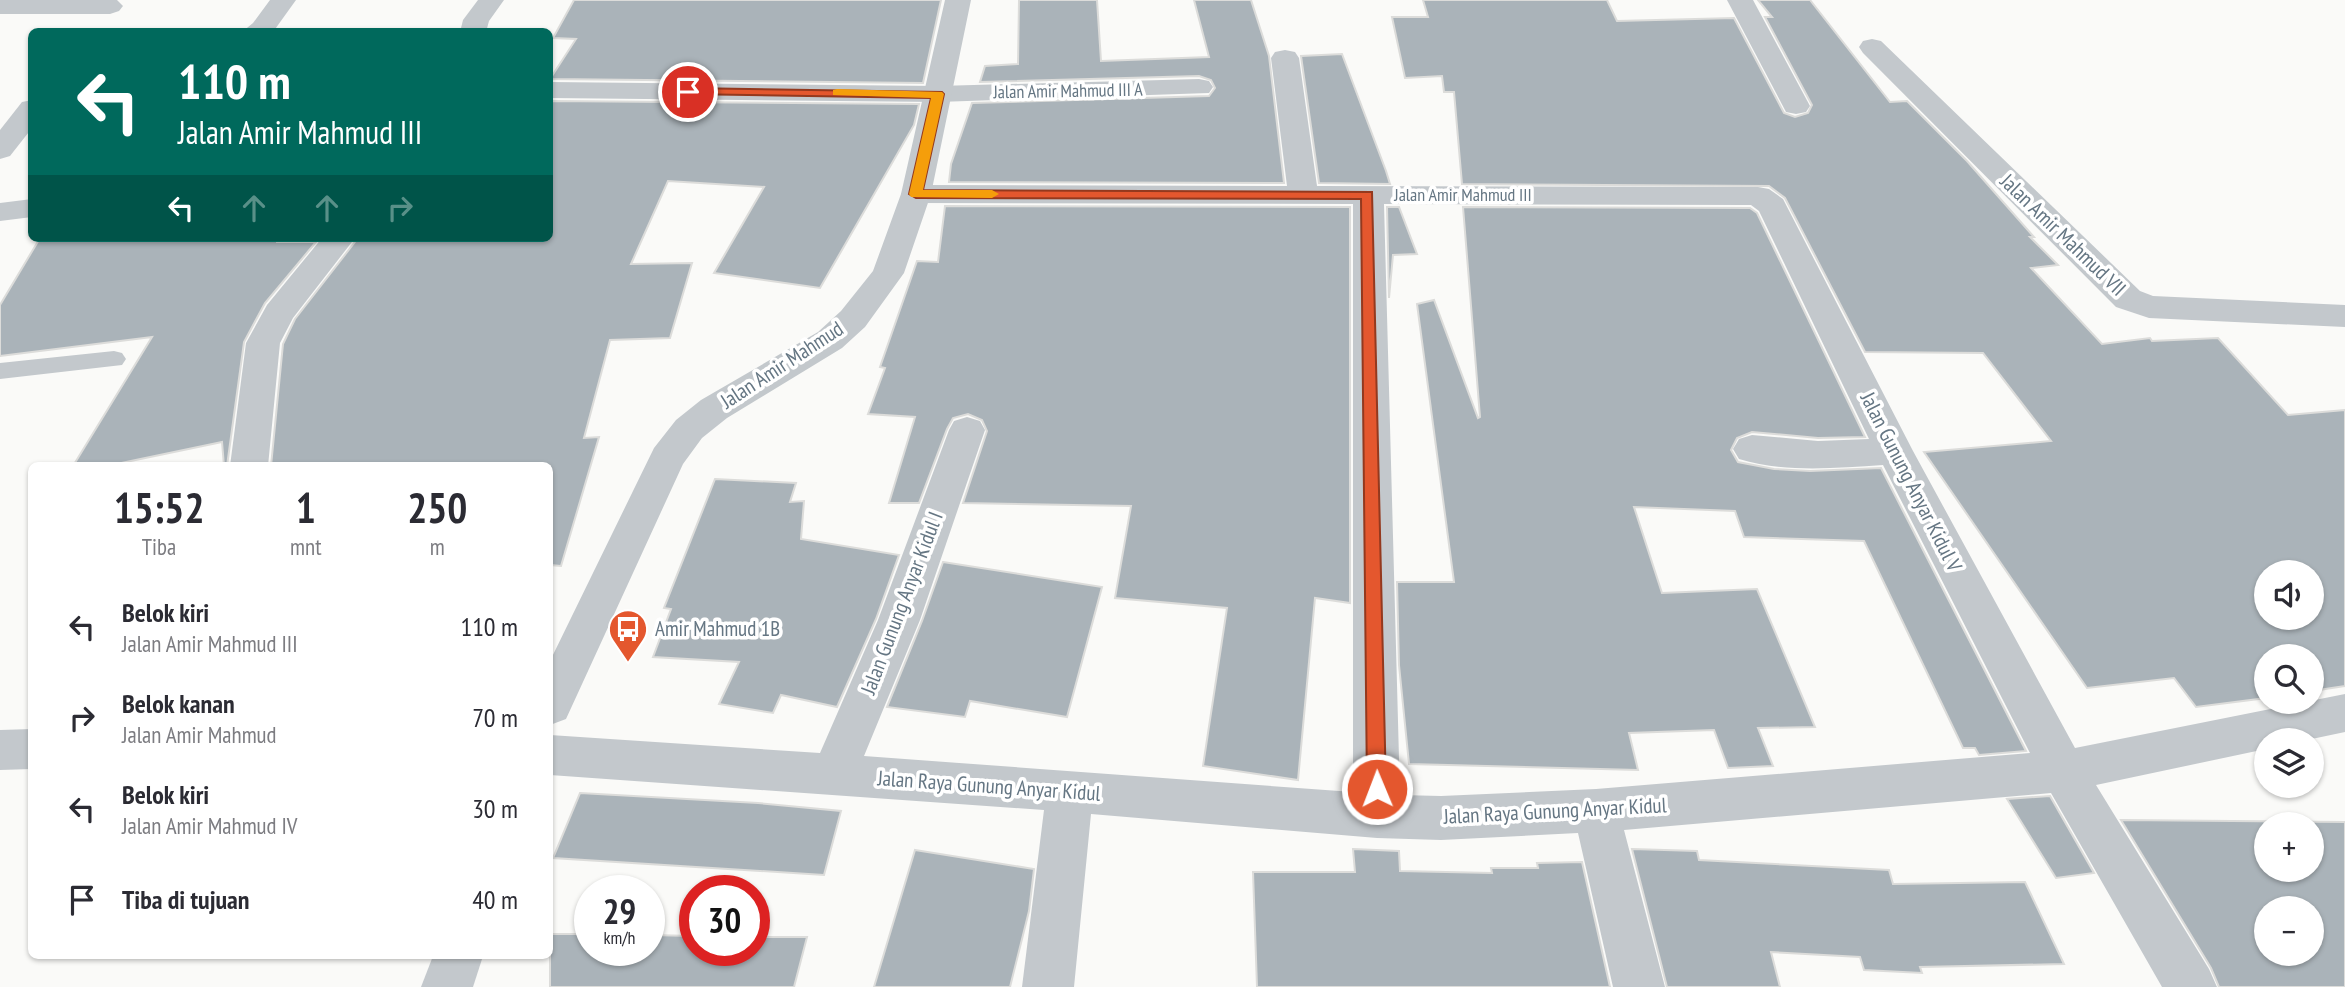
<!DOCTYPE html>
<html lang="id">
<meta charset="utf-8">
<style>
body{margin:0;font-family:"PT Sans Narrow",sans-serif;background:#f7f7f7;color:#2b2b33;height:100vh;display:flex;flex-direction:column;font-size:26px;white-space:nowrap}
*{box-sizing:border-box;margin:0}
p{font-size:23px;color:#7c7c81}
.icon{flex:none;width:38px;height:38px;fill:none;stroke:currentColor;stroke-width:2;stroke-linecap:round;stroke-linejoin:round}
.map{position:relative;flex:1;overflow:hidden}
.drawer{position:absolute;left:28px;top:462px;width:525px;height:497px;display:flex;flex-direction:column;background:#fff;border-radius:10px;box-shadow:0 2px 5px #0004}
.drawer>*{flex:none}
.hud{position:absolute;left:28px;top:28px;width:525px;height:214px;border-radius:10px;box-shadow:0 2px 5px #0004;background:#00695c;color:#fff;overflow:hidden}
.fabs{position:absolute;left:2254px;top:560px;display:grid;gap:14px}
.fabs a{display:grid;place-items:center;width:70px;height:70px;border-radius:50%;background:#fff;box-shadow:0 2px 5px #0004;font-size:35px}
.speed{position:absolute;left:574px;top:875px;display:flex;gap:14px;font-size:35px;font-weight:700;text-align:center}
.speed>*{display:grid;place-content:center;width:91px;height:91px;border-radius:50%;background:#fff;box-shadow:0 2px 5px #0004;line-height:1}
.speed small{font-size:18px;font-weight:400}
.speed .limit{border:10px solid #d22;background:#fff;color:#111}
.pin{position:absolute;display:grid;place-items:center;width:60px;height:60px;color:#fff;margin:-30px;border:4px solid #fff;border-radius:50%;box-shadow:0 2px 7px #0007}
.me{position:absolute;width:77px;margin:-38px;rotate:359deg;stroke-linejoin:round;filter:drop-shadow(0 0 5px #0008)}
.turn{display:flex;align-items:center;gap:24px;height:147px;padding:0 35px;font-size:32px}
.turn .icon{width:91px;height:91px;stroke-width:2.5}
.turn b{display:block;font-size:49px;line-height:60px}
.lanes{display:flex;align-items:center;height:66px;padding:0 35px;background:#0003;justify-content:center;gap:35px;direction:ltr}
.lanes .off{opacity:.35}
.eta{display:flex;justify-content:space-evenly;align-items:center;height:119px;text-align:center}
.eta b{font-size:42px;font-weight:700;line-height:49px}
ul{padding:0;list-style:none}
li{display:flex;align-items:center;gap:21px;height:91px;padding:0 35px}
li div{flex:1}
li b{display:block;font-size:26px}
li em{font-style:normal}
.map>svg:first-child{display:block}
</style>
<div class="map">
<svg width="2345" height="987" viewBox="0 0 2345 987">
<rect width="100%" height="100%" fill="#fafaf8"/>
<g fill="#aab3b9" stroke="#dcdcda" stroke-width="2" fill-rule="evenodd">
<polygon points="574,0 941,0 923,83 550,79 576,39 553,38"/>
<polygon points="1019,0 1097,0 1101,61 1209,57 1194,0 1251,0 1269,56 1284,183 949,182 951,164 972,103 1209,96 1215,88 1211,80 1199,76 980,82 985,66 1018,64"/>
<path d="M1423,0H1607L1617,21L1734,18L1784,113L1795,117L1808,113L1812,105L1765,17H1772L1758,0H1810L1890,102L1907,101L1967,161L2034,237H2030L2058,265L2031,268L2102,344L2150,338L2152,341L2218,338L2288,415L2345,410V686L2312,691V656H2266V698L2196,707L2174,678L2087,688L1924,452L2051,441L1983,353L1865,352L1785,198L1769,186L1462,184L1454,92H1444L1442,76L1405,78L1392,17H1428ZM2266,572H2312V618H2266Z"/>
<polygon points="1342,54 1386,171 1390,184 1319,183 1301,56"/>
<polygon points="550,101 919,104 914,125 820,288 714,273 764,187 668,181 631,264 692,263 670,338 610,340 584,438 599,437 561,566 550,565 550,466 271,466 283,344 295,319 358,238 550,238"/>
<polygon points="945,206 1350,207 1350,603 1315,598 1298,780 1203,766 1227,608 1115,598 1131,506 963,503 987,431 982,420 968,414 953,418 947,429 919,503 889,503 915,417 868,414 885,368 880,367 917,261 938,262"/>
<polygon points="1387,207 1399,207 1417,254 1393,255 1389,298"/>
<polygon points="1463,207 1750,208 1757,213 1865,437 1818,438 1752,432 1737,438 1731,450 1738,462 1774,469 1810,471 1881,468 2026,751 1979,755 1975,748 1963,748 1864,541 1744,537 1735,511 1634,507 1662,593 1757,589 1815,727 1758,728 1773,766 1728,768 1714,730 1629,733 1638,770 1409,764 1399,665 1397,582 1454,582 1417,304 1434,300 1478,418 1480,417"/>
<polygon points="40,238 277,238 277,242 316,242 265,303 244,342 227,466 224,466 222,442 107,466 73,466 152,337 0,356 0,305"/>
<polygon points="715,479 796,483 790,502 804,501 801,539 899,555 876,619 837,707 781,695 773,713 719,704 739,662 653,657 671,609 664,608"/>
<polygon points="943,562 1102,587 1067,717 970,701 965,717 887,707 922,621"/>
<polygon points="580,793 758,803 841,811 824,875 553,858"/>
<polygon points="2050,796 2094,873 2056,878 2007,799"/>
<path d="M2121,820L2345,822V987H2219L2211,968ZM2266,824H2312V870H2266ZM2266,908H2312V954H2266Z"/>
<polygon points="1353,849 1399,851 1400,871 1492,873 1491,868 1538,868 1537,863 1582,862 1610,987 1257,987 1253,872 1355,872"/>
<polygon points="1632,849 1697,851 1699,860 1889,870 1893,884 2025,882 2064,964 1920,967 1922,973 1864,970 1860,957 1771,952 1780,987 1667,987"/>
<polygon points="915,850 1034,869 1029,911 1010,987 874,987"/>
<polygon points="550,934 590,934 590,950 649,950 649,935 695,936 695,950 754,950 754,937 807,937 794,987 550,987"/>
</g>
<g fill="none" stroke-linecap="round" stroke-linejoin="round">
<polygon fill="#c3c8cc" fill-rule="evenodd" points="114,351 122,353 126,359 122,365 0,379 0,363"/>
<g fill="#c3c8cc" fill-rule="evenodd">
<polygon points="0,0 117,0 123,6 119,11 110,14 0,14"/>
<polygon points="270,0 296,0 273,32 242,32 253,23"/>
<polygon points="478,0 504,0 489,21 486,32 460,32 463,20"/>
<polygon points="1727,0 1753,0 1810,106 1806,112 1796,114 1786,112"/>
<polygon points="1872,39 1881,41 2140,291 2153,296 2345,305 2345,327 2149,318 2116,307 1863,53 1859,47 1863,41"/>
<path d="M1285,50L1295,52L1299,58L1317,186L1758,187L1769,189L1783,199L1913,451L2075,748L2345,694V732L2307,740H2266V749L2096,785L2209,969L2217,987H2162L2051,793L1624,830L1665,987H1613L1578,833L1441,840L1377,838L1091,814L1074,987H1022L1044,810L550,775V735L820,753L878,620L949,430L954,421L967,417L980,421L985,430L920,620L864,756L1353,792V204L916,203L905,200L901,194L905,188L916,185L1287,186L1271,58L1275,52ZM1384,204L1751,205L1759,211L1869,439L1818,441L1752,435L1739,439L1733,449L1739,459C1785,473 1835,468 1883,465L2030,753L1596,789L1441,796L1400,795Z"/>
<polygon points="1199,79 1209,81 1213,87 1209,93 938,102 550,98 550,82 938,86"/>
<polygon points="32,100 32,128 10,156 0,159 0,130 22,102"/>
<polygon points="32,199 32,217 0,221 0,203"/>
<polygon points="322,238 355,238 293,318 280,343 268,466 230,466 246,343 267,305"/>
<polygon points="32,729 32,769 0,770 0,730"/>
</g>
<g fill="#c3c8cc" fill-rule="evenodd">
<polygon points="945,0 971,0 931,194 904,273 865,327 842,348 727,418 702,438 683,464 566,719 550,725 550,661 654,448 676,420 701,400 818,332 841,311 873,271 901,194"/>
<polygon points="433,956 483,956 473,987 421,987"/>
</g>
</g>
<polygon fill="#e4572e" stroke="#94391e" stroke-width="2" points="688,88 942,92 944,94 923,190 1372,192 1386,789 1383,796 1377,798 1370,796 1367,789 1361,199 916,198 909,194 931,98 684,94 683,92"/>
<polygon fill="#f59e0b" points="837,89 942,92 944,94 923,190 992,190 999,194 992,198 911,197 909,194 931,98 833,95 833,90"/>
<defs>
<g id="bus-pin" transform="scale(2.0125)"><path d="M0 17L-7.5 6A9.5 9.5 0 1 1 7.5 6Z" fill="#e4572e" stroke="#fff"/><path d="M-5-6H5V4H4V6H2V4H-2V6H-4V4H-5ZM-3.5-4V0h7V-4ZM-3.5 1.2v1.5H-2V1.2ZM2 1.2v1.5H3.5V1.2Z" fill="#fff"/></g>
</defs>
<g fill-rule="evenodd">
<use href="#bus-pin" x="628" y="629"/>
</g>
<g text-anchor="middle" stroke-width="7" stroke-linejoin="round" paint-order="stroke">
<g font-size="18" fill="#657683" stroke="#fff">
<text transform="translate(1068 91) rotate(-1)" y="6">Jalan Amir Mahmud III A</text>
<text x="1463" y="201">Jalan Amir Mahmud III</text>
</g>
<g font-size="21" fill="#657683" stroke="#fff">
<text transform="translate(2063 235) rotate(44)" y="7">Jalan Amir Mahmud VII</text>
<text transform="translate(782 365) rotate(-33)" y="7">Jalan Amir Mahmud</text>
<text transform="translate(1911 482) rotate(63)" y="7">Jalan Gunung Anyar Kidul V</text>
<text transform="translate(902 603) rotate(-69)" y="7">Jalan Gunung Anyar Kidul I</text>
<text transform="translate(989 786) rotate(4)" y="7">Jalan Raya Gunung Anyar Kidul</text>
<text transform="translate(1555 811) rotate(-3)" y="7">Jalan Raya Gunung Anyar Kidul</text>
</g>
<g font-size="21" fill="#657683" stroke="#fff" text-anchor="start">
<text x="655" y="636">Amir Mahmud 1B</text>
</g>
</g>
</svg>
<div class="fabs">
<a><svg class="icon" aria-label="sound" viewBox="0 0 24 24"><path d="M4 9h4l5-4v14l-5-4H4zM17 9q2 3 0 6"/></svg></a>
<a><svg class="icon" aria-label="search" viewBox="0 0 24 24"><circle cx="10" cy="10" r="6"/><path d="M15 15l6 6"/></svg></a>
<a><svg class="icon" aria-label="layers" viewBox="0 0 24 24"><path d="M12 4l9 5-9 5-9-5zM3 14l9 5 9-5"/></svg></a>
<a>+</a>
<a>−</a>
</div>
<div class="speed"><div>29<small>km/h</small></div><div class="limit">30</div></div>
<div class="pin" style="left:688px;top:92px;background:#d93025"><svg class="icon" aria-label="arrive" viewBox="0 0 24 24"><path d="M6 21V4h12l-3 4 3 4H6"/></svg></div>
<svg class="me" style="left:1377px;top:789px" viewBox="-20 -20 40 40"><circle r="17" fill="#e4572e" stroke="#fff" stroke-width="3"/><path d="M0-11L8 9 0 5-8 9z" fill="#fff"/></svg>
<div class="hud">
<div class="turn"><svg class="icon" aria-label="left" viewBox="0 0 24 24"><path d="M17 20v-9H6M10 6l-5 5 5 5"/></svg><div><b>110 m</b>Jalan Amir Mahmud III</div></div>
<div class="lanes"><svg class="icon" aria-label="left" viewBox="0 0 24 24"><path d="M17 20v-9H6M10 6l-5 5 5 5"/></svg><svg class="icon off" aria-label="ahead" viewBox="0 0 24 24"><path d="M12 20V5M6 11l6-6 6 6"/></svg><svg class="icon off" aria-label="ahead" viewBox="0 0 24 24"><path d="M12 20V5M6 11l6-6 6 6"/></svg><svg class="icon off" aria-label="right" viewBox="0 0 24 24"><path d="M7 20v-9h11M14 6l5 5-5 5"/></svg></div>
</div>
<section class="drawer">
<div class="eta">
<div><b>15:52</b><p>Tiba</p></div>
<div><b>1</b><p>mnt</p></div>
<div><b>250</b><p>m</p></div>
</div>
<ul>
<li><svg class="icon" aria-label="left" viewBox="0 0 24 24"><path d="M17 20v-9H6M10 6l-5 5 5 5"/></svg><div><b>Belok kiri</b><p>Jalan Amir Mahmud III</p></div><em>110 m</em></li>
<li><svg class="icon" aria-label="right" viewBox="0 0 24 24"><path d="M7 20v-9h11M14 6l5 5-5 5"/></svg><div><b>Belok kanan</b><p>Jalan Amir Mahmud</p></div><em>70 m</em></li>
<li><svg class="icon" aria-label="left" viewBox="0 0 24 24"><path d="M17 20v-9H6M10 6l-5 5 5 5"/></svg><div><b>Belok kiri</b><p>Jalan Amir Mahmud IV</p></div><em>30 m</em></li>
<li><svg class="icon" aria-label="arrive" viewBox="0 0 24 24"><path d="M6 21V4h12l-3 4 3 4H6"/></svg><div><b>Tiba di tujuan</b></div><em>40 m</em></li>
</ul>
</section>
</div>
